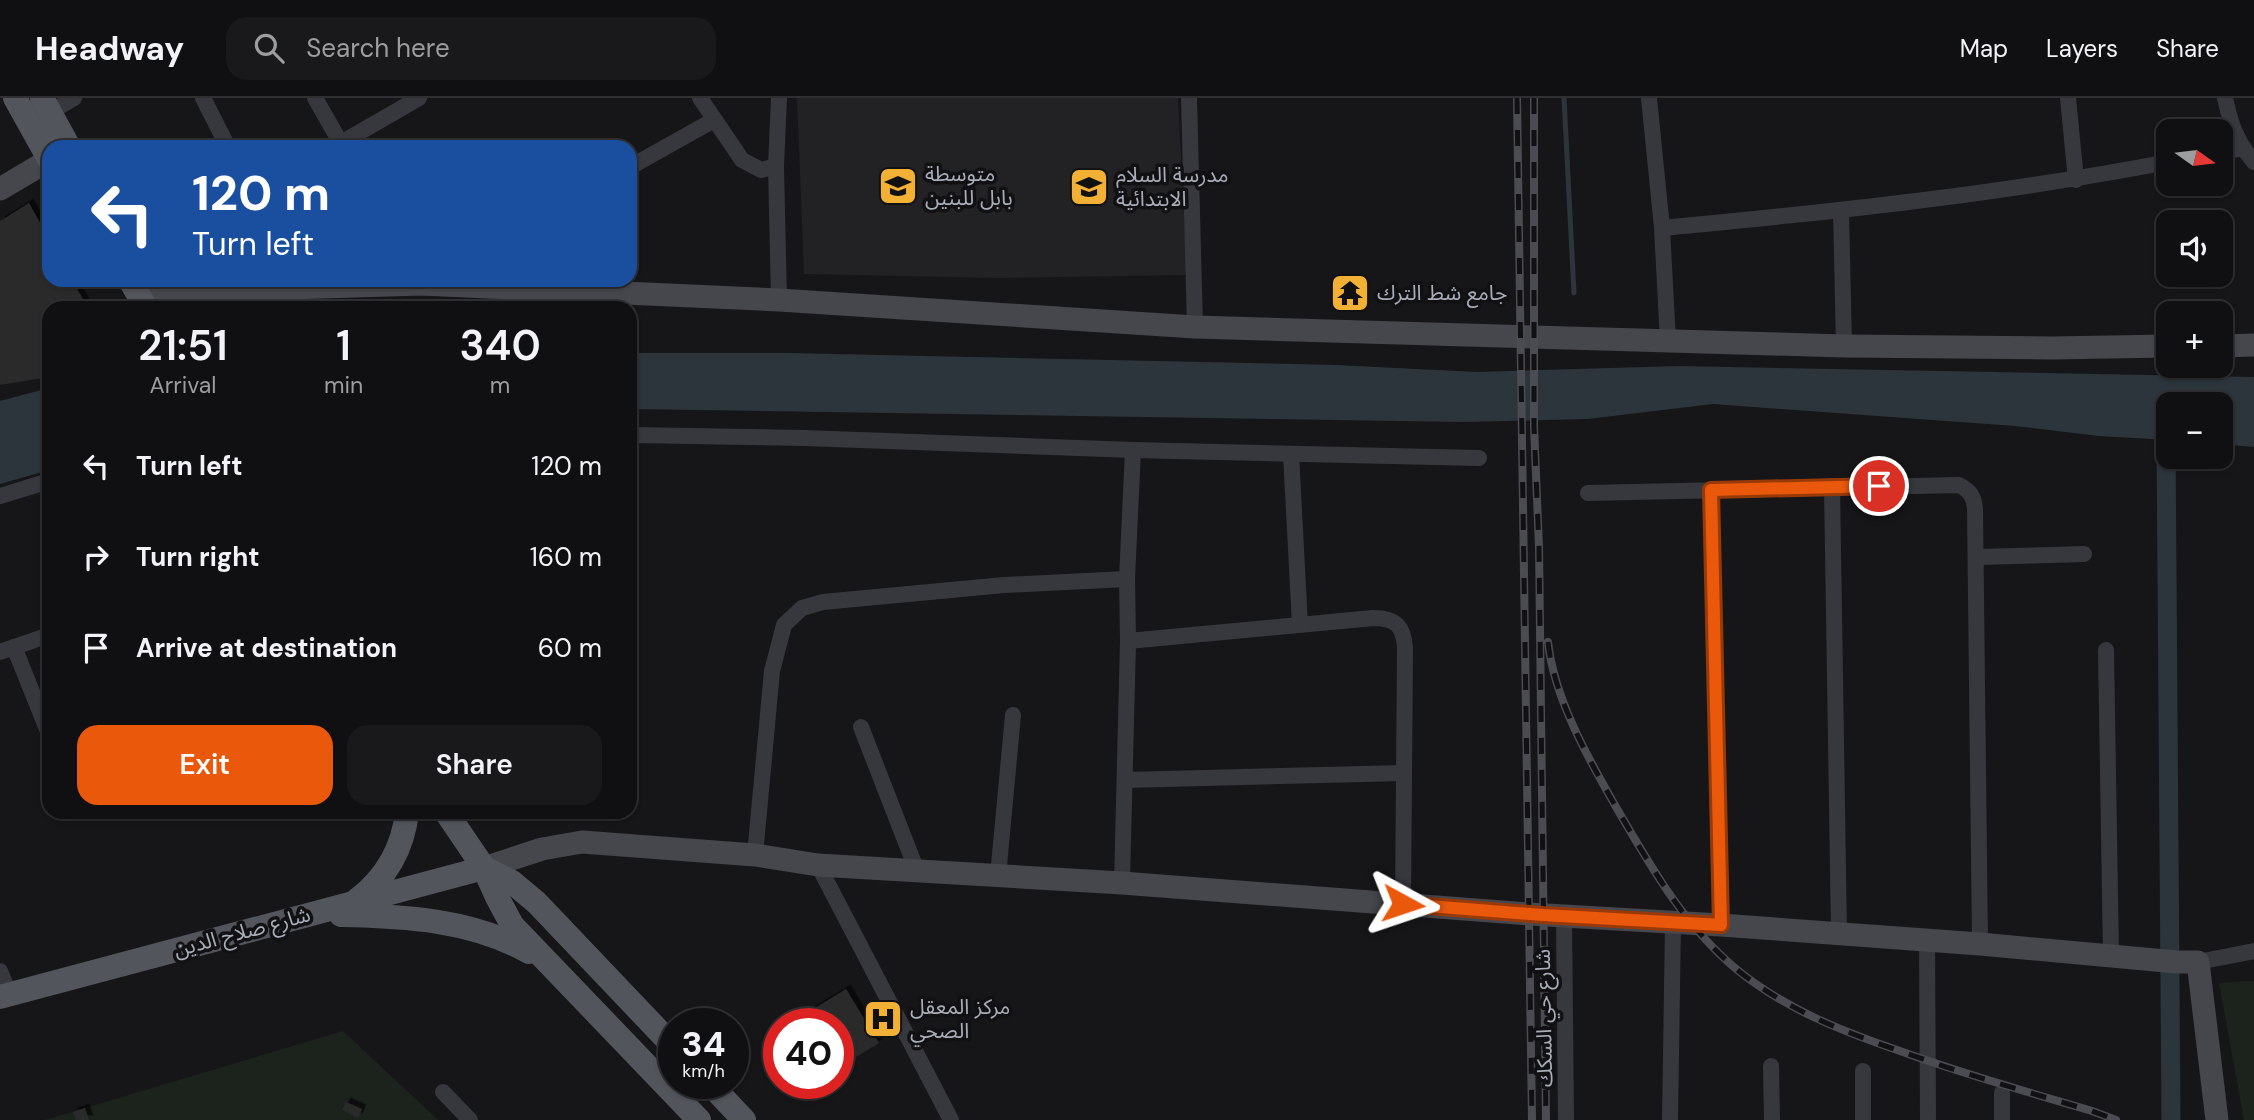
<!DOCTYPE html>
<meta charset="utf-8">
<style>
body{margin:0;font-family:"DM Sans","Noto Sans Arabic",sans-serif;background:#19191b;color:#f1f3f6;height:100vh;display:flex;flex-direction:column;font-size:26px;white-space:nowrap}
*{box-sizing:border-box;margin:0}
p{font-size:23px;color:#9c9d9f}
.icon{flex:none;width:38px;height:38px;fill:none;stroke:currentColor;stroke-width:2;stroke-linecap:round;stroke-linejoin:round}
.map{position:relative;flex:1;overflow:hidden}
.sheet{position:absolute;left:42px;top:203px;width:595px;height:518px;display:flex;flex-direction:column;background:#101012;border-radius:21px;box-shadow:0 2px 5px #0004,0 0 0 2px #303032}
.sheet>*{flex:none}
.hud{position:absolute;left:42px;top:42px;width:595px;height:147px;border-radius:21px;box-shadow:0 2px 5px #0004,0 0 0 2px #303032;background:#1a4fa0;color:#fff;overflow:hidden}
.needle{width:46px;rotate:104deg}
.tools{position:absolute;left:2156px;top:21px;display:grid;gap:14px}
.tools a{display:grid;place-items:center;width:77px;height:77px;border-radius:14px;background:#101012;box-shadow:0 2px 5px #0004,0 0 0 2px #303032;font-size:35px}
.speed{position:absolute;left:658px;top:910px;display:flex;gap:14px;font-size:35px;font-weight:700;text-align:center}
.speed>*{display:grid;place-content:center;width:91px;height:91px;border-radius:50%;background:#101012;box-shadow:0 2px 5px #0004,0 0 0 2px #303032;line-height:1}
.speed small{font-size:18px;font-weight:400}
.speed .limit{border:10px solid #d22;background:#fff;color:#111}
.pin{position:absolute;display:grid;place-items:center;width:60px;height:60px;color:#fff;margin:-30px;border:4px solid #fff;border-radius:50%;box-shadow:0 2px 7px #0007}
.me{position:absolute;width:77px;margin:-38px;rotate:95deg;stroke-linejoin:round;filter:drop-shadow(0 0 5px #0008)}
.turn{display:flex;align-items:center;gap:24px;height:147px;padding:0 35px;font-size:32px}
.turn .icon{width:91px;height:91px;stroke-width:2.5}
.turn b{display:block;font-size:49px;line-height:60px}
.eta{display:flex;justify-content:space-evenly;align-items:center;height:119px;text-align:center}
.eta b{font-size:42px;font-weight:600;line-height:49px}
.primary-button{display:flex;gap:14px;margin-top:auto;padding:14px 35px}
.primary-button a{flex:1;height:80px;border-radius:21px;background:#ea580c;color:#fff;font-size:28px;font-weight:600;line-height:80px;text-align:center}
.primary-button a+a{background:#19191b;color:#f1f3f6}
ul{padding:0;list-style:none}
li{display:flex;align-items:center;gap:21px;height:91px;padding:0 35px}
li div{flex:1}
li b{display:block;font-size:26px}
li em{font-style:normal}
header{display:flex;align-items:center;gap:42px;box-sizing:border-box;height:98px;padding:0 35px;background:#101012;border-bottom:2px solid #303032}
header strong{font-size:33px}
nav{display:flex;gap:38px;margin-inline-start:auto;font-size:24px}
.search{width:490px;height:63px;background:#19191b;display:flex;align-items:center;gap:18px;box-sizing:border-box;padding:0 24px;border-radius:21px;color:#9c9d9f;font-size:26px}
.map>svg:first-child{display:block}
</style>
<header>
<strong>Headway</strong>
<div class="search"><svg class="icon" aria-label="search" viewBox="0 0 24 24"><circle cx="10" cy="10" r="6"/><path d="M15 15l6 6"/></svg>Search here</div>
<nav><a>Map</a><a>Layers</a><a>Share</a></nav>
</header>
<div class="map">
<svg width="2254" height="1022" viewBox="0 0 2254 1022">
<defs>
<filter id="shadow"><feDropShadow dx="4.5" dy="-4.5" stdDeviation="0" flood-color="#0009"/></filter>
</defs>
<rect width="100%" height="100%" fill="#161618"/>
<polygon fill="#222225" points="797,0 1178,0 1187,177 999,180 804,176"/>
<g fill="#1c231d">
<polygon points="2254,883 2254,1022 2244,1022 2219,885"/>
<polygon points="343,933 438,1022 45,1022"/>
</g>
<g fill="#2c353c">
<polygon points="630,255 789,255 1336,267 1477,274 1679,268 2254,279 2254,349 2221,346 2221,306 2168,306 2168,342 2099,338 2015,328 1713,306 1588,321 1464,324 630,311"/>
<polygon points="49,290 49,372 0,386 0,303"/>
</g>
<g fill="none" stroke-linecap="round" stroke-linejoin="round">
<polyline stroke="#2c353c" stroke-width="5" points="1564,0 1574,195"/>
<polyline stroke="#2c353c" stroke-width="19" points="2166,342 2171,1022"/>
</g>
<g fill="#29292c" filter="url(#shadow)">
<polygon points="29,105 49,141 49,182 72,182 88,210 49,210 49,279 0,287 0,123"/>
<polygon points="846,891 879,945 838,970 838,926 789,926"/>
<polygon points="779,932 779,962 764,941"/>
<polygon points="346,1004 362,1011 358,1020 342,1012"/>
<polygon points="85,1010 89,1022 76,1022 73,1014"/>
</g>
<g fill="none" stroke-linecap="round" stroke-linejoin="round">
<g stroke="#37383d" stroke-width="16">
<polyline points="203,0 228,49"/>
<polyline points="315,0 343,49"/>
<polyline points="700,0 742,62 761,72 776,68"/>
<polyline points="1189,0 1195,229"/>
<polyline points="1649,0 1662,130 1668,243"/>
<polyline points="2068,0 2076,82"/>
<path d="M2225,0C2231,27 2236,43 2254,64"/>
<polyline points="50,14 74,0"/>
<polyline points="341,45 419,0"/>
<polyline points="2221,55 2242,50"/>
<polyline points="630,69 714,22"/>
<polyline points="1841,113 1844,248"/>
<path d="M1662,130C1832,114 2001,96 2168,64"/>
<polyline points="779,202 776,68 779,0"/>
<polyline points="630,337 804,340 1133,352 1479,360"/>
<polyline points="1291,356 1300,527"/>
<polyline points="1832,388 1839,836"/>
<polyline points="1711,392 1721,827"/>
<path d="M1588,395L1959,387C1970,393 1974,398 1975,411L1980,846"/>
<polyline points="0,398 49,383"/>
<polyline points="1976,459 2084,456"/>
<path d="M1128,543L1373,520C1396,520 1404,528 1405,551L1403,805"/>
<polyline points="14,549 49,636"/>
<polyline points="2106,552 2111,859"/>
<polyline points="0,554 49,537"/>
<polyline points="861,629 917,773"/>
<polyline points="1125,682 1404,675"/>
<polyline points="755,757 772,573 784,527 802,510 823,504 1004,487 1127,481"/>
<polyline points="818,767 951,1022"/>
<polyline points="998,778 1013,617"/>
<polyline points="1122,785 1128,543 1127,481 1133,352"/>
<polyline points="1564,818 1566,1022"/>
<polyline points="1927,843 1928,1022"/>
<polyline points="2198,864 2254,853"/>
<polyline points="0,873 10,897"/>
<polyline points="1771,968 1772,1022"/>
<polyline points="443,994 470,1022"/>
<polyline points="2002,995 2002,1022"/>
<polyline points="1670,1022 1673,825"/>
<polyline points="1863,1022 1863,973"/>
</g>
<g stroke="#45474d" stroke-width="23">
<polyline points="0,91 49,62"/>
<polyline points="141,201 225,192 422,186 779,202 1195,229 1844,248 2052,250 2168,248"/>
<polyline points="2221,248 2254,247"/>
<polyline points="484,770 542,751 582,744 755,757 818,767 1122,785 1529,816 1721,827 1980,846 2177,864 2198,864 2217,1022"/>
</g>
<g stroke="#53555c" stroke-width="24">
<polyline points="15,0 49,61"/>
<polyline points="42,0 69,49"/>
<polyline points="130,182 146,210"/>
<polyline points="446,714 484,770 497,799 512,827 699,1022"/>
<polyline points="484,770 512,784 537,805 674,949"/>
<path d="M357,802C386,780 403,750 407,714"/>
<path d="M341,817C405,818 472,822 529,854"/>
<polyline points="0,899 484,770"/>
<polyline points="709,985 744,1022"/>
</g>
<g stroke="#4a4c52" stroke-width="8">
<g id="rail">
<polyline points="1517,0 1532,1022"/>
<polyline points="1534,0 1534,328 1539,449 1546,1022"/>
<path d="M1548,544C1554,600 1588,660 1616,709C1650,767 1683,826 1735,870C1783,910 1841,933 1900,953C1963,976 2028,994 2092,1013L2116,1022"/>
</g>
</g>
<use href="#rail" stroke="#111113" stroke-width="5" stroke-dasharray="16" stroke-linecap="butt"/>
</g>
<g fill="none" stroke-linecap="round" stroke-linejoin="round">
<g stroke="#983908" stroke-width="18">
<polyline id="route" points="1403,806 1543,817 1721,827 1711,392 1879,388"/>
</g>
<use href="#route" stroke="#ea580c" stroke-width="12"/>
</g>
<defs>
<g id="school-square" transform="scale(2.0125)"><rect x="-9" y="-9" width="18" height="18" rx="4" fill="#f2b134" stroke="#111113"/><path d="M0-5L7-2L0 1L-7-2ZM-4 1L0 2.5L4 1V4Q0 6-4 4Z" fill="#111"/></g>
<g id="temple-square" transform="scale(2.0125)"><rect x="-9" y="-9" width="18" height="18" rx="4" fill="#f2b134" stroke="#111113"/><path d="M0-6L5-2H3V0L6.5 2.5H4V6H1.5V3h-3V6H-4V2.5H-6.5L-3 0V-2H-5Z" fill="#111"/></g>
<g id="hospital-square" transform="scale(2.0125)"><rect x="-9" y="-9" width="18" height="18" rx="4" fill="#f2b134" stroke="#111113"/><path d="M-5-5h3v3.5h4V-5h3V5h-3V1.5h-4V5h-3Z" fill="#111"/></g>
</defs>
<g fill-rule="evenodd">
<use href="#school-square" x="898" y="88"/>
<use href="#school-square" x="1089" y="89"/>
<use href="#temple-square" x="1350" y="195"/>
<use href="#hospital-square" x="883" y="921"/>
</g>
<g text-anchor="middle" stroke-width="7" stroke-linejoin="round" paint-order="stroke">
<g font-size="21" fill="#a8adb8" stroke="#111113" text-anchor="start">
<text x="925" y="83">متوسطة<tspan x="925" dy="24">بابل للبنين</tspan></text>
<text x="1116" y="84">مدرسة السلام<tspan x="1116" dy="24">الابتدائية</tspan></text>
<text x="1377" y="202">جامع شط الترك</text>
<text x="910" y="916">مركز المعقل<tspan x="910" dy="24">الصحي</tspan></text>
</g>
<g font-size="21" fill="#a8adb8" stroke="#111113">
<text transform="translate(242 834) rotate(-15)" y="7">شارع صلاح الدين</text>
<text transform="translate(1544 920) rotate(-91)" y="7">شارع حي السكك</text>
</g>
</g>
</svg>
<div class="tools">
<a><svg class="needle" viewBox="-14 -14 28 28"><path d="M0-13l5 13h-10z" fill="#e53935"/><path d="M0 13l5-13h-10z" fill="#9c9d9f"/></svg></a>
<a><svg class="icon" aria-label="sound" viewBox="0 0 24 24"><path d="M4 9h4l5-4v14l-5-4H4zM17 9q2 3 0 6"/></svg></a>
<a>+</a>
<a>−</a>
</div>
<div class="speed"><div>34<small>km/h</small></div><div class="limit">40</div></div>
<div class="pin" style="left:1879px;top:388px;background:#d93025"><svg class="icon" aria-label="arrive" viewBox="0 0 24 24"><path d="M6 21V4h12l-3 4 3 4H6"/></svg></div>
<svg class="me" style="left:1403px;top:806px" viewBox="-20 -20 40 40"><path d="M0-17L14 15 0 8-14 15z" fill="#ea580c" stroke="#fff" stroke-width="4"/></svg>
<div class="hud">
<div class="turn"><svg class="icon" aria-label="left" viewBox="0 0 24 24"><path d="M17 20v-9H6M10 6l-5 5 5 5"/></svg><div><b>120 m</b>Turn left</div></div>
</div>
<section class="sheet">
<div class="eta">
<div><b>21:51</b><p>Arrival</p></div>
<div><b>1</b><p>min</p></div>
<div><b>340</b><p>m</p></div>
</div>
<ul>
<li><svg class="icon" aria-label="left" viewBox="0 0 24 24"><path d="M17 20v-9H6M10 6l-5 5 5 5"/></svg><div><b>Turn left</b></div><em>120 m</em></li>
<li><svg class="icon" aria-label="right" viewBox="0 0 24 24"><path d="M7 20v-9h11M14 6l5 5-5 5"/></svg><div><b>Turn right</b></div><em>160 m</em></li>
<li><svg class="icon" aria-label="arrive" viewBox="0 0 24 24"><path d="M6 21V4h12l-3 4 3 4H6"/></svg><div><b>Arrive at destination</b></div><em>60 m</em></li>
</ul>
<div class="primary-button"><a>Exit</a><a>Share</a></div>
</section>
</div>
